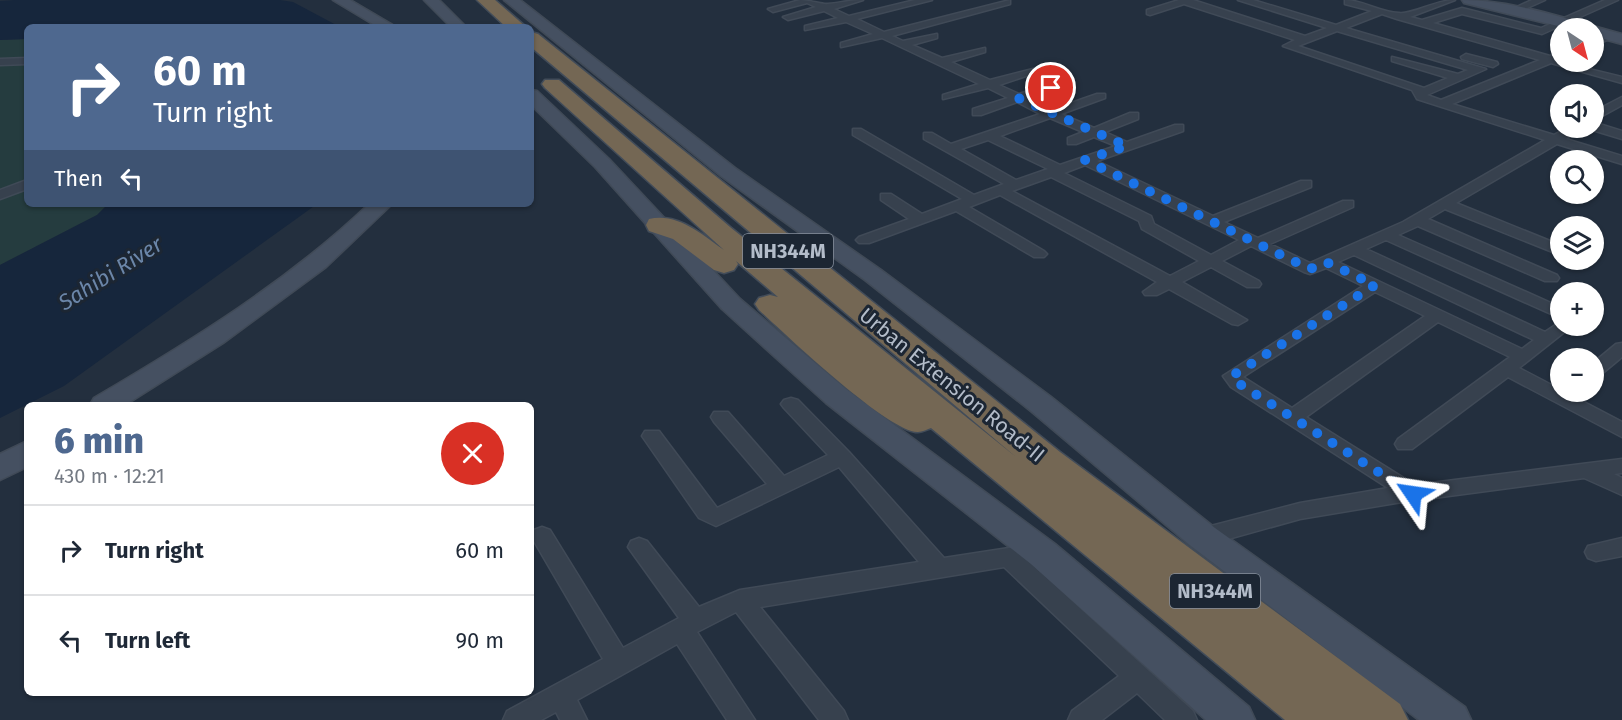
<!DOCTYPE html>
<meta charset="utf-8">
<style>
body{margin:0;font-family:"Fira Sans",sans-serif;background:#f6f6f7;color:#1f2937;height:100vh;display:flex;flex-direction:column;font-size:22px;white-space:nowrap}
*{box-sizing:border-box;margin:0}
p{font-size:20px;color:#747a83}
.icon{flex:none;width:33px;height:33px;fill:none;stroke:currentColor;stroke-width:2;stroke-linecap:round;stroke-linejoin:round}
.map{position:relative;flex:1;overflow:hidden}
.panel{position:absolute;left:24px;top:402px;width:510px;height:294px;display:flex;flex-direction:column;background:#fff;border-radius:9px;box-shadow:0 2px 4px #0004}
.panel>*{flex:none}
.hud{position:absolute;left:24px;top:24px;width:510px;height:183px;border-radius:9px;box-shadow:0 2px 4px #0004;background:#4e688f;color:#fff;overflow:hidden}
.needle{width:39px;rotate:144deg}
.tools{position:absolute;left:1550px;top:18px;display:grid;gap:12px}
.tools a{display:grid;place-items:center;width:54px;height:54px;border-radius:50%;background:#fff;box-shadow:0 2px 4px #0004;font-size:30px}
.pin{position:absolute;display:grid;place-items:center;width:51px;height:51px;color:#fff;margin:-26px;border:3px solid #fff;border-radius:50%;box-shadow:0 2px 6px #0007}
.me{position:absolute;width:66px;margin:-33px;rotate:302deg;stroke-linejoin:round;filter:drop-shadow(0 0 4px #0008)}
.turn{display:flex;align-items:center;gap:21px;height:126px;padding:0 30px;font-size:27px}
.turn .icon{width:78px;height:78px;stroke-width:2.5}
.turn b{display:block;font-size:42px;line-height:51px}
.then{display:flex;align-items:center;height:57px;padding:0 30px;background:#0003;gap:12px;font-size:22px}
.round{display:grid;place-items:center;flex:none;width:63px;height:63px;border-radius:32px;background:#f6f6f7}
.headline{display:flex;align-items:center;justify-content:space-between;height:102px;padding:0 30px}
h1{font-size:36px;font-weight:800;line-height:45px;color:#4e688f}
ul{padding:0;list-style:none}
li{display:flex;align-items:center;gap:18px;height:90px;padding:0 30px;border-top:2px solid #e0e1e3}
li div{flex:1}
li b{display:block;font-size:22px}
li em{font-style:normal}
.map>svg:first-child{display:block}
</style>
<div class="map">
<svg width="1622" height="720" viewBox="0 0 1622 720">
<rect width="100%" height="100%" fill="#232f3e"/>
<polygon fill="#253c3f" points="27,39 27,204 108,204 97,215 0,265 0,40"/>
<g fill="#16263c">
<polygon points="15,0 280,0 293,2 340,27 27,27 27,39 0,40 0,1"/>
<polygon points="108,204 317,204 64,386 0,418 0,265 97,215"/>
</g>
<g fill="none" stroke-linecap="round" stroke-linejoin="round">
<g stroke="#404a57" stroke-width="3">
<g id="street">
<path d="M800,0C809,0 823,5 828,4C840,3 850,0 863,0L834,9L849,16L915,0H932L857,19L884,32L1010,0V4L892,36L903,41L937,34V38L912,45L942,58L985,48V52L951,62L990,80L1041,67V71L999,85L1019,94L1063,80H1071V84L1028,99L1051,110L1097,94H1105V98L1061,114L1094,128L1130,113H1138V119L1105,132L1127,142L1175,125H1183V131L1097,161L1213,216L1301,181H1311V187L1224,222L1258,238L1343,201H1353V207L1270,244L1310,263L1403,222L1545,140L1417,99L1412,90L1283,46L1295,40L1184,4L1150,15L1147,14V10L1179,0H1193L1305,36L1327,28L1238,0H1253L1336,25L1372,11L1345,4V0C1362,0 1379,12 1399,13C1412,15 1436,0 1455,0L1410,17L1422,20L1462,8L1541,28L1605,0H1618L1542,34L1462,14L1433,23L1550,56L1560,53V62L1622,77V83L1551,63L1452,104L1554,135L1567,128H1581L1566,139L1622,156V164L1557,144L1456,203L1560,245V255L1445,209L1428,219L1557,275L1559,278L1557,281H1545L1418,226L1398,235L1560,307V318L1386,240L1366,249L1545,332L1560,322V326H1572L1519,368L1622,422V437L1508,377L1412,449H1398L1395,444L1398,439L1510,357L1438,322L1306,417L1415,485L1622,459V473L1614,474L1622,478V495L1584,478L1396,503L1300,519L1203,546L1195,543L1192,537L1195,531L1203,528L1300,503L1388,488L1231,387L1223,376L1363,286L1326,268L1310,274L1304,272L1251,246L1222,261L1259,281L1261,284L1259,287H1247L1211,267L1182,282L1247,320L1238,325L1232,324L1169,289L1157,295H1145L1143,292L1157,282L1000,195L969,207L1044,251L1047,254L1044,257H1034L956,211L869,243H859L856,240L859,237L909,219L881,200V194H891L922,214L962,199L853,135V129H861L974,195L1004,184L924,139V133H932L951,144L1040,114L1017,102L981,115H973V109L1008,98L988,88L943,99V95L979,84L882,38L841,47V43L873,34L846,22L805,30V26L838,18L824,11L788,20L783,17L816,7L807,3L773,12L768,9ZM1382,14L1397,19L1540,60L1441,100L1427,95L1486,69L1346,28ZM1337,31L1468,70L1458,74L1392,57V61L1448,78L1424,88L1298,46ZM1050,118L1083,132L1068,138V144H1076L1094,137L1116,146L1060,165L1000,136ZM988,140L1048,169L1016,180L961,149ZM1085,165L1239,240L1211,255L1154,224L1151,216L1064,173ZM1051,177L1139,221L1142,229L1199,261L1170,276L1012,191ZM1354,255L1534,340L1522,349L1338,262ZM1375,292L1425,316L1292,408L1243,377Z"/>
<polygon points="1532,0 1545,0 1516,13 1508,11"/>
<polygon points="1607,34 1616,36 1593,46 1593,39"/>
<polygon points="1466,54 1497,62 1498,64 1493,67 1462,59 1461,57"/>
<polygon points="27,58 27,64 0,65 0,59"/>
<polygon points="1622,97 1622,105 1593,121 1593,112"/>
<polygon points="1593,122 1622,131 1622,139 1589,129 1593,128"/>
<polygon points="27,180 27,189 0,199 0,190"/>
<polygon points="1622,343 1622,357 1599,376 1593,378 1593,363 1616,344"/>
<polygon points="791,398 798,400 849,452 944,558 1009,548 1029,550 1032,556 1029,562 1193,711 1197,720 1165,720 1137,693 1102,720 1068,720 1072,711 1119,676 1004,567 760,607 844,711 848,720 819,720 736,612 697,632 755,720 727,720 677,644 577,700 587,720 560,720 556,712 541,720 503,720 507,711 603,659 531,536 534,530 542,527 550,530 623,648 679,618 628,547 631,541 639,538 647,541 699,607 740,590 919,562 839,467 716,526 699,518 642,436 645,431 659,431 717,508 767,484 714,422 711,417 714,412 728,412 784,476 828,455 784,408 781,404 784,400"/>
<polygon points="1622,538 1622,556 1596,561 1588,558 1585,552 1588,546"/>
</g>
</g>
<g stroke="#404a57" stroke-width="3">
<g id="secondary">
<polygon points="333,0 350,0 396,27 378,27"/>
<polygon points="424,0 439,0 466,27 451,27"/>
<polygon points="504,0 520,0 735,168 881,270 1051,397 1215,528 1465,707 1471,720 1419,720 1191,546 1031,411 865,280 721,176"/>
<path d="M1462,0C1514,0 1573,21 1622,34V44L1593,36V28H1566L1464,3Z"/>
<polygon points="531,90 537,91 609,159 740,299 846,389 1055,544 1249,707 1255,720 1206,720 1031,564 826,403 722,309 595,167 531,105"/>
<path d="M369,204H392L326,267L223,343L125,405H90L94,398C191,341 287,282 369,204Z"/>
<polygon points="27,441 27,467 0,480 0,454"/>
</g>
</g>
<g stroke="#424c59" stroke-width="3">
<g id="highway">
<polygon points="477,0 495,0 526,27 506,27"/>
<path d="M531,32L538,34L1060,452L1400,704L1408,720H1285L931,428C928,429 922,432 918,432C889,433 785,334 759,310L755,304L759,298L770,295L778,297L736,261L738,264L734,270L724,273L714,270L673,239L649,231L646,225L649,219C677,212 703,235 724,250L545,88L542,84L545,80H559L730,227L1016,457L531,47Z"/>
</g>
</g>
<use href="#street" fill="#37414e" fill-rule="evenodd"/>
<use href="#secondary" fill="#455061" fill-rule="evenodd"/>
<use href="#highway" fill="#746754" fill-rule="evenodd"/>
</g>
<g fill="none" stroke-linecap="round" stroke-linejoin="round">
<polyline stroke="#1a73e8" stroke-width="10" stroke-dasharray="0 18" points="1051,88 1018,98 1127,146 1085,160 1310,269 1326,262 1375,285 1232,376 1238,383 1413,494"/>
</g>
<g text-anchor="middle" stroke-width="6" stroke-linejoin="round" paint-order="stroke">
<g fill="#1c2633" stroke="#868f9c" stroke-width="1.5">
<rect x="743" y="234" width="90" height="34" rx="4.5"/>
<rect x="1170" y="574" width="90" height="34" rx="4.5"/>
</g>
<g font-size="20" font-weight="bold" fill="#b3bcc9">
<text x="788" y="258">NH344M</text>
<text x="1215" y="598">NH344M</text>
</g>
<g font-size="21" fill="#b3bcc9" stroke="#1c2633">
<text transform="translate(952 385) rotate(39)" y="7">Urban Extension Road-II</text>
</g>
<g font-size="22" font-style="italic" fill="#6b86a9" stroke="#1c2633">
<text transform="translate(110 273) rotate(-32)" y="8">Sahibi River</text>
</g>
</g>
</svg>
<div class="tools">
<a><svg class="needle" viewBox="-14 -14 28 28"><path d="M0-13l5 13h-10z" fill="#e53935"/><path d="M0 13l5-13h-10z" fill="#747a83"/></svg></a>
<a><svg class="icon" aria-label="sound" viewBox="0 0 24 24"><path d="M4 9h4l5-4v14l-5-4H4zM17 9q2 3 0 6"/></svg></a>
<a><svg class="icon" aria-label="search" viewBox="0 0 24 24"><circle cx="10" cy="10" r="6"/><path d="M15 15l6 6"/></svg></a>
<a><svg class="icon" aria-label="layers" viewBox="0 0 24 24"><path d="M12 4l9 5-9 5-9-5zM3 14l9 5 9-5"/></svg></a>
<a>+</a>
<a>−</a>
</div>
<div class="pin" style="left:1051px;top:88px;background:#d93025"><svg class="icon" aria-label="arrive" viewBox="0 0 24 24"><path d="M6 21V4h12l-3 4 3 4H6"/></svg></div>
<svg class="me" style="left:1413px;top:494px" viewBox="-20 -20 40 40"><path d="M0-17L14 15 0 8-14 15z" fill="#1a73e8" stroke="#fff" stroke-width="4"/></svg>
<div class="hud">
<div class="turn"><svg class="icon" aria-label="right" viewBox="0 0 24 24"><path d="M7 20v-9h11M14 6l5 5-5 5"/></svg><div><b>60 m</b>Turn right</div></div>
<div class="then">Then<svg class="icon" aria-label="left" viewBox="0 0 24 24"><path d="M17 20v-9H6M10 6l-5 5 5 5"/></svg></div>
</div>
<section class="panel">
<div class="headline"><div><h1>6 min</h1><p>430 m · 12:21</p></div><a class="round" style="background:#d93025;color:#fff"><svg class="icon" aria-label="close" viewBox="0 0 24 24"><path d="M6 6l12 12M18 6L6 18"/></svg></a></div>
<ul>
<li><svg class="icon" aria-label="right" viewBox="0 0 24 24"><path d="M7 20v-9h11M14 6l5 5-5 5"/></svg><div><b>Turn right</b></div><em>60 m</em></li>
<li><svg class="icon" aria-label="left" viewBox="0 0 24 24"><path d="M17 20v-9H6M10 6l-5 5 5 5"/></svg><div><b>Turn left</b></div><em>90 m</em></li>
</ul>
</section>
</div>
